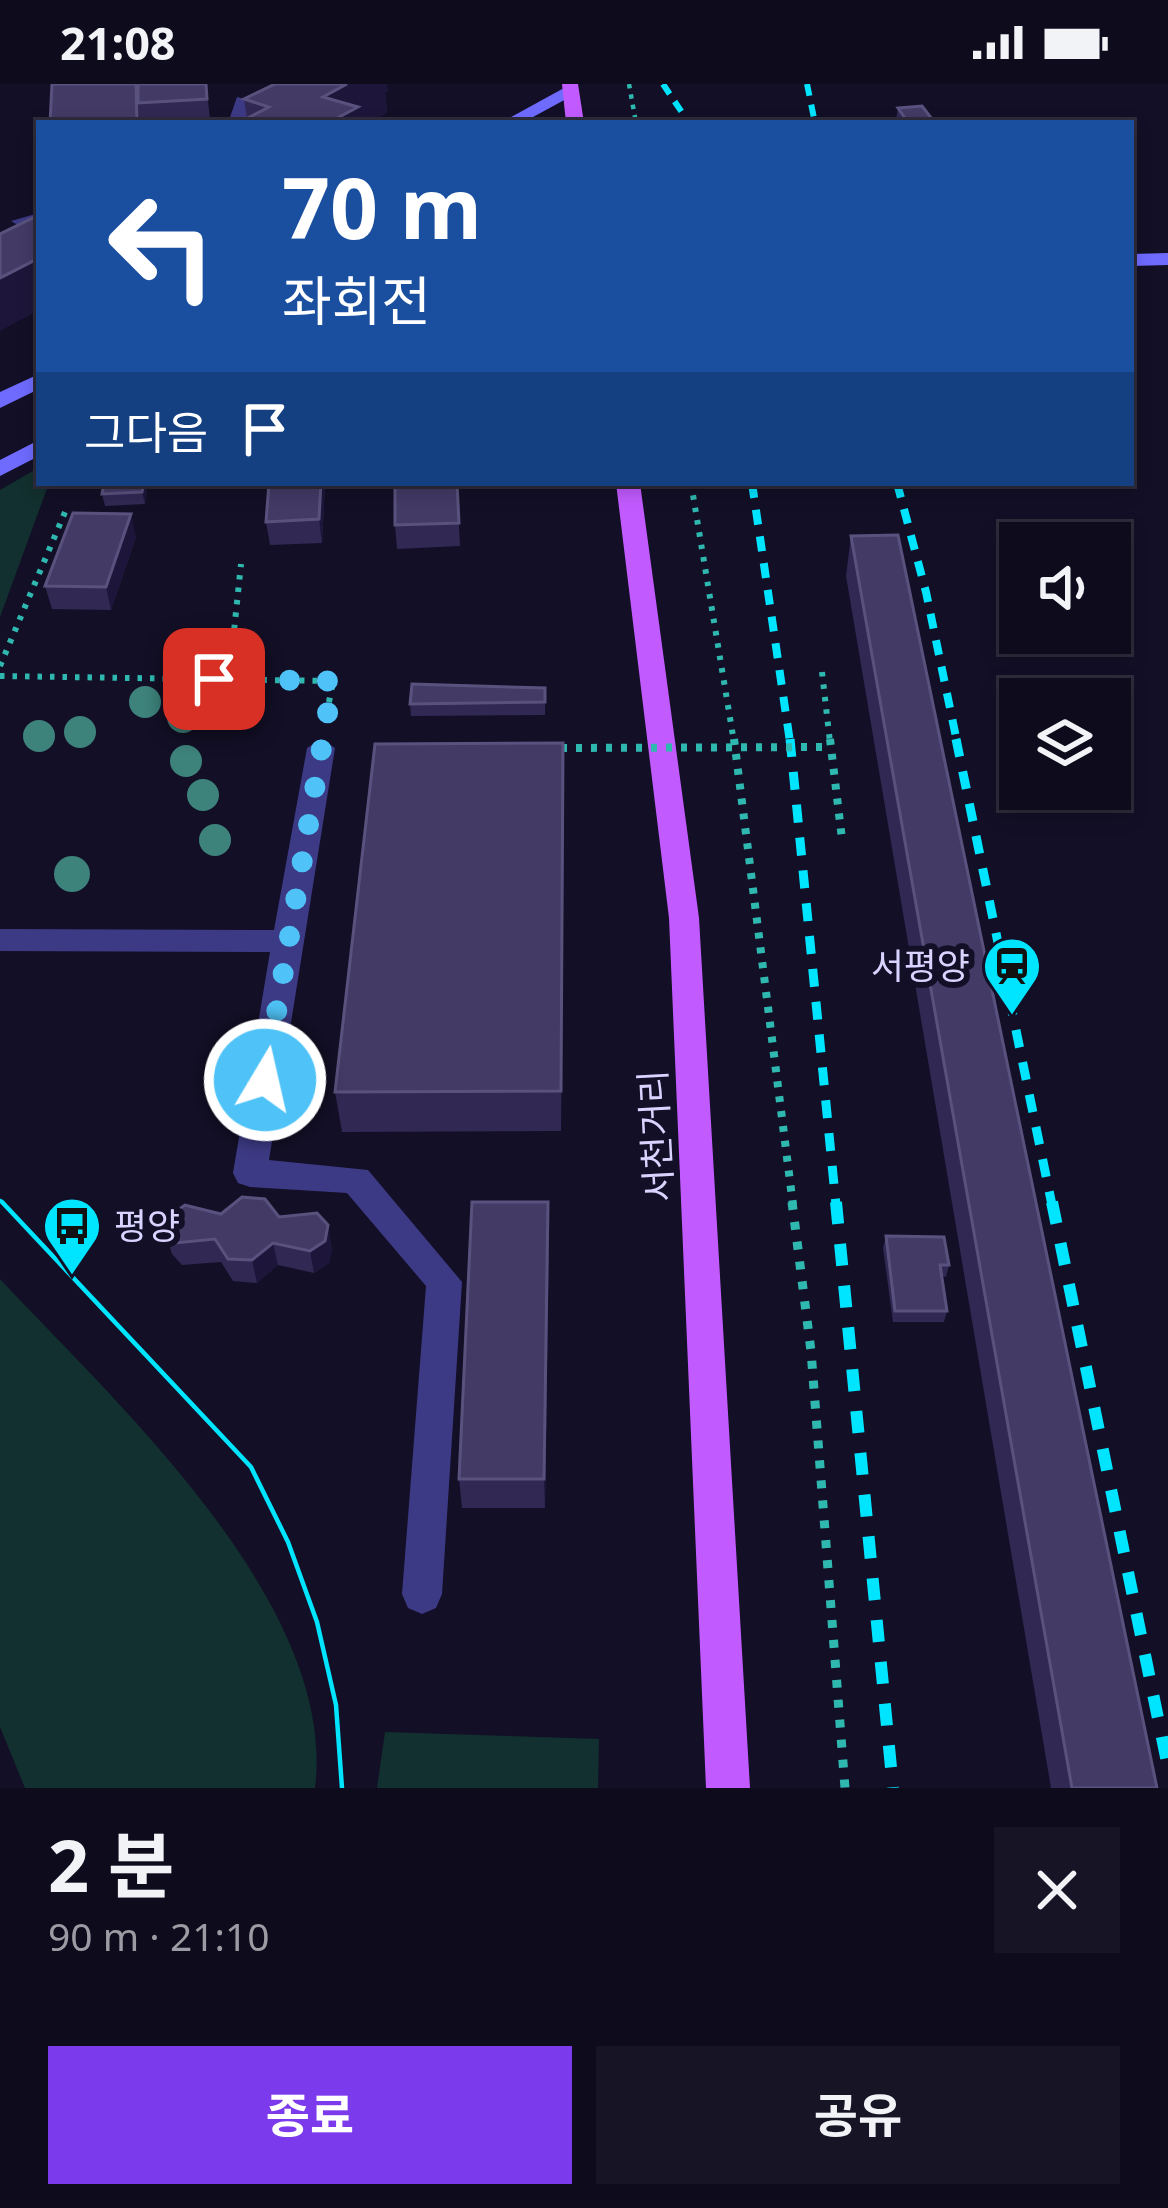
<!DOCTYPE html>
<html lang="ko">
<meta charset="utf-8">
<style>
body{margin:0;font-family:"Noto Sans","Noto Sans KR",sans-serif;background:#171425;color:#f1f3f6;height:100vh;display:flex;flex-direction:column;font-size:45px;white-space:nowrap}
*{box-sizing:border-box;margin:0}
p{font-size:39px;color:#9b9ba3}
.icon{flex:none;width:66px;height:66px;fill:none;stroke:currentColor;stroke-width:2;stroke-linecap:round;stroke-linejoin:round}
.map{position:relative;height:1704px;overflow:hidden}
.side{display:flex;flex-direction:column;background:#0e0b1c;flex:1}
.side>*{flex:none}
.banner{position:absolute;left:36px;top:36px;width:1098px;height:366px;border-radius:0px;box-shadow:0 6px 18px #0003,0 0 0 3px #2e2b3b;background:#1a4fa0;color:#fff;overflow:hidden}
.tools{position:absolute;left:999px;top:438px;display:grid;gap:24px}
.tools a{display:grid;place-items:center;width:132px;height:132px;border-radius:0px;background:#0e0b1c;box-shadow:0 6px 18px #0003,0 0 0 3px #2e2b3b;font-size:60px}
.pin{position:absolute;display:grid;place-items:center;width:102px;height:102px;color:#fff;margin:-51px;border-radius:24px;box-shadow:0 6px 18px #0006}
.me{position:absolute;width:132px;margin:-66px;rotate:9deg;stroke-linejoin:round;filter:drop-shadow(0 0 9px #0008)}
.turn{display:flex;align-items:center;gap:42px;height:252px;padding:0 48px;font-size:54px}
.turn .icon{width:156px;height:156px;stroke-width:2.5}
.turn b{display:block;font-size:84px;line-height:102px}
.then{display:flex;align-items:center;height:114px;padding:0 48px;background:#0003;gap:24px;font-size:45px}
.round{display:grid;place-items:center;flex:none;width:126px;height:126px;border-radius:0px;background:#171425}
.summary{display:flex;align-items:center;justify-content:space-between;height:204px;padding:0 48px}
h1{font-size:72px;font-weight:700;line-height:90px}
.cta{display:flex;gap:24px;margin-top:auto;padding:24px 48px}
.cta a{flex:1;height:138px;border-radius:0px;background:#7c3aed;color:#fff;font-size:48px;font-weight:700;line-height:138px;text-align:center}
.cta a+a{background:#171425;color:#f1f3f6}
.status{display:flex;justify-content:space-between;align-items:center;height:84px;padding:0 60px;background:#0e0b1c;direction:ltr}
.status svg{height:33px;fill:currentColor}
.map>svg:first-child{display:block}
</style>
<div class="status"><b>21:08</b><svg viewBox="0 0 49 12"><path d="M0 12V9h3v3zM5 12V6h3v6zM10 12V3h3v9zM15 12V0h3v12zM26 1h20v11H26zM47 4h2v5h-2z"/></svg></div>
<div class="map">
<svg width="1168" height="1704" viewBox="0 0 1168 1704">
<rect width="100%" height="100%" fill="#130f26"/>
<g fill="#12302f">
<polygon points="38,384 39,399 49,399 0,533 0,406"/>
<path d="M0,1195C115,1318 338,1520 315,1704H25L0,1643Z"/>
<polygon points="385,1648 599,1655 598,1704 377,1704"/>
</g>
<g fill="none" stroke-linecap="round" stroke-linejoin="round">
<polyline stroke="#2fb8b0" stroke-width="4.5" stroke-dasharray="4.5 6" stroke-linecap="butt" points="629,0 636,39"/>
<g stroke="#2fb8b0" stroke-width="6" stroke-dasharray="4.5 8" stroke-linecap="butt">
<polyline points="691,399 734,658"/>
<polyline points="0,582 68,421"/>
<polyline points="822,588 830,658"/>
<polyline points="0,592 333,597 326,634"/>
<polyline points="229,595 241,480"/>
</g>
<g stroke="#2fb8b0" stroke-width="8" stroke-dasharray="6 9" stroke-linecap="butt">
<polyline points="734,655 793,1121"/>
<polyline points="830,655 842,755"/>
</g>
<polyline stroke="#2fb8b0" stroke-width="9" stroke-dasharray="8 12" stroke-linecap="butt" points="792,1118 811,1267 845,1704"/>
<g fill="#3d3a85" fill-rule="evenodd">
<polygon points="237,13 252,17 246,39 228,39"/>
<polygon points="39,129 39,141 21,143 11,137"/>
<polygon points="321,655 335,664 269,1076 368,1086 462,1198 442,1510 436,1524 422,1530 408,1524 402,1510 426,1202 347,1109 250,1103 238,1099 233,1089 270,868 0,867 0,845 274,846 307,664"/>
</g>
<g fill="#6f6bff" fill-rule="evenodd">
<polygon points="564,4 579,8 522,39 500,39"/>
<polygon points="1168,169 1168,181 1131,182 1131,170"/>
<polygon points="39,290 39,305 0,324 0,308"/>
<polygon points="39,356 39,372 0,392 0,376"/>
</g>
<g fill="#c25bff" fill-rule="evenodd">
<polygon points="562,0 578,0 584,39 566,39"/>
<polygon points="616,399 640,399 699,834 750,1704 706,1704 669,834"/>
</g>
<polyline stroke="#00e5ff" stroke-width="3" points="0,1116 5,1121"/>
<polyline stroke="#00e5ff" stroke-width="4.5" points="2,1118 251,1383 288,1458 317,1538 336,1621 342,1704"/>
<g stroke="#00e5ff" stroke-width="6" stroke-dasharray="12 9" stroke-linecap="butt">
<polyline points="663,0 689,39"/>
<polyline points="807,0 815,39"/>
</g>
<g stroke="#00e5ff" stroke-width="8" stroke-dasharray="15 12" stroke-linecap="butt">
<polyline points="752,399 790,658"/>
<polyline points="897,399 926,508 957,658"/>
</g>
<g stroke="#00e5ff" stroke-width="9" stroke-dasharray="18 15" stroke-linecap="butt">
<polyline points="790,655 836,1121"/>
<polyline points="956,655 1052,1121"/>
</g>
<g stroke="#00e5ff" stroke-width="12" stroke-dasharray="22 20" stroke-linecap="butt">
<polyline points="836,1118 893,1704"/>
<polyline points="1052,1118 1168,1683"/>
</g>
<polyline stroke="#2fb8b0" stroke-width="8" stroke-dasharray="6 9" stroke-linecap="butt" points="561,664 831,663"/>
</g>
<g fill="#3d827b">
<circle cx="145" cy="618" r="16"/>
<circle cx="183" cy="633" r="16"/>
<circle cx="80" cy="648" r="16"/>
<circle cx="39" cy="652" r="16"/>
<circle cx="186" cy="677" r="16"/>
<circle cx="203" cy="711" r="16"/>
<circle cx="215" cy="756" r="16"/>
<circle cx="72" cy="790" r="18"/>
</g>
<g fill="#312854">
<polygon points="206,0 210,35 150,39 50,39"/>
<polygon points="388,7 385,8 387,29 247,34 244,15"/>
<polygon points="898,24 932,35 931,39 899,39 896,35"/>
<polygon points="269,399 325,399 322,459 270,461 266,438"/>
<polygon points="457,399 460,462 397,465 395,441"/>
<polygon points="147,405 145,420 105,422 102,410"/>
<polygon points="851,452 1157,1704 1051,1704 846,492"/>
<polygon points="136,453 111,526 52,525 45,502"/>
<polygon points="545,604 545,631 411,632 410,620"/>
<polygon points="564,700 561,1047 342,1048 335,1008"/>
<polygon points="221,1130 279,1133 332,1164 329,1179 314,1189 278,1181 257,1199 233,1197 221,1178 182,1181 172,1170 165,1148"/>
<polygon points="549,1150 545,1424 462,1424 459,1395"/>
<polygon points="886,1152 949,1181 946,1193 942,1192 947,1227 944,1238 893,1238 883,1164"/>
</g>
<g fill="#1d163a">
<polygon points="347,0 387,0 388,7 385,8 387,29 369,39 326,39 323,13"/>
<polygon points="39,174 39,226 0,247 0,194"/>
<polygon points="144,399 146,399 147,405 145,420 142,408"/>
<polygon points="321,399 325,399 322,459 319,435"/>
<polygon points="131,430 136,453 111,526 106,503"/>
<polygon points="548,1118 549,1150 545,1424 544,1395"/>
<polygon points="328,1141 332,1164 329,1179 314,1189 310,1167"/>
<polygon points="273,1159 278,1181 257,1199 252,1176"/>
</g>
<g fill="#433a66" stroke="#5a527e" stroke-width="3">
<polygon points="52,0 136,0 137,39 50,39"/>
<polygon points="138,0 206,0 207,15 138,19"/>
<polygon points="275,0 347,0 323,13 358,23 328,39 238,39 269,23 244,15"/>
<polygon points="922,22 932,35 907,37 898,24"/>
<polygon points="39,131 39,174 0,194 0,150"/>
<polygon points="104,399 144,399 142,408 102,410"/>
<polygon points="269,399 321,399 319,435 266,438"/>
<polygon points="395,399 457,399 459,439 395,441"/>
<polygon points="73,429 131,430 106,503 45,502"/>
<polygon points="898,451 1157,1704 1072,1704 851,452"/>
<polygon points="412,600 545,604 545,618 410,620"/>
<polygon points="563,659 561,1007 335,1008 375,660"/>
<polygon points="242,1113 265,1115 279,1133 317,1129 328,1141 325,1157 310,1167 273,1159 252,1176 228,1175 215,1155 175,1159 165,1148 169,1132 185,1121 221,1130"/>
<polygon points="472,1118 548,1118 544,1395 459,1395"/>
<polygon points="886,1152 944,1153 949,1181 940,1181 947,1227 895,1227"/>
</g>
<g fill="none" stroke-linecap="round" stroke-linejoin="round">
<polyline stroke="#4fc3f7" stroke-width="21" stroke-dasharray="0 37.8" points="214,595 333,597 265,996"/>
</g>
<defs>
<g id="station-pin" transform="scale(3)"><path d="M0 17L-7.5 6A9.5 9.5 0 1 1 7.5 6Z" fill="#00e5ff" stroke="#130f26"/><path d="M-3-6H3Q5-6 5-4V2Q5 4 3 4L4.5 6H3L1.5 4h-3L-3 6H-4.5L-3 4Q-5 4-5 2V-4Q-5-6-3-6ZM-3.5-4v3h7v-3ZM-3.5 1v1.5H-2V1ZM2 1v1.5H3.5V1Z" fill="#111"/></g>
<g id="bus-pin" transform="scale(3)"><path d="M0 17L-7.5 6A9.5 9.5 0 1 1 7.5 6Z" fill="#00e5ff" stroke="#130f26"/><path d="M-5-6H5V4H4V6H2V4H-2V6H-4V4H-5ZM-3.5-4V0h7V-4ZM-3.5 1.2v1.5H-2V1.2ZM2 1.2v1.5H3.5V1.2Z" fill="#111"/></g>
</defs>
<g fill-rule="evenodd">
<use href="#station-pin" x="1012" y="882"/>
<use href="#bus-pin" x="72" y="1142"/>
</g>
<g text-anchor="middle" stroke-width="12" stroke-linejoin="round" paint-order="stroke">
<g font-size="36" fill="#d9d4ff" stroke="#130f26" text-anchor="end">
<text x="970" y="895">서평양</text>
<text x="114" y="1155" text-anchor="start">평양</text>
</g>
<g font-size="36" fill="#d9d4ff" stroke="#130f26">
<text transform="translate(656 1052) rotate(-93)" y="13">서천거리</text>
</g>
</g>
</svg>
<div class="tools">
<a><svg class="icon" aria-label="sound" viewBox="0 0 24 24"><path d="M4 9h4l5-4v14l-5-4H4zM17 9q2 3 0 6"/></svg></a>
<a><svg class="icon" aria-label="layers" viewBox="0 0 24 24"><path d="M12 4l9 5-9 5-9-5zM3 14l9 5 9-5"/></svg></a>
</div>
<div class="pin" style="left:214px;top:595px;background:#d93025"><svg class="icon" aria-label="arrive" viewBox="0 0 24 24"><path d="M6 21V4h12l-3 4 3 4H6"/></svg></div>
<svg class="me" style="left:265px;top:996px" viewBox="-20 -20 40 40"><circle r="17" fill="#4fc3f7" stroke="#fff" stroke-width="3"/><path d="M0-11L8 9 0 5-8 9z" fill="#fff"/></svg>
<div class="banner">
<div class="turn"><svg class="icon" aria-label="left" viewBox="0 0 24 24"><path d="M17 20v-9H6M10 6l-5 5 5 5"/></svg><div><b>70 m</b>좌회전</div></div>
<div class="then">그다음<svg class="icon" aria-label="arrive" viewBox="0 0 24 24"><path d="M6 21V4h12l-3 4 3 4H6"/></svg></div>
</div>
</div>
<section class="side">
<div class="summary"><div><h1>2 분</h1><p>90 m · 21:10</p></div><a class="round"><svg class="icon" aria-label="close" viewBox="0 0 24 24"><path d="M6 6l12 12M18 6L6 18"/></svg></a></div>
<div class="cta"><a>종료</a><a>공유</a></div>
</section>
